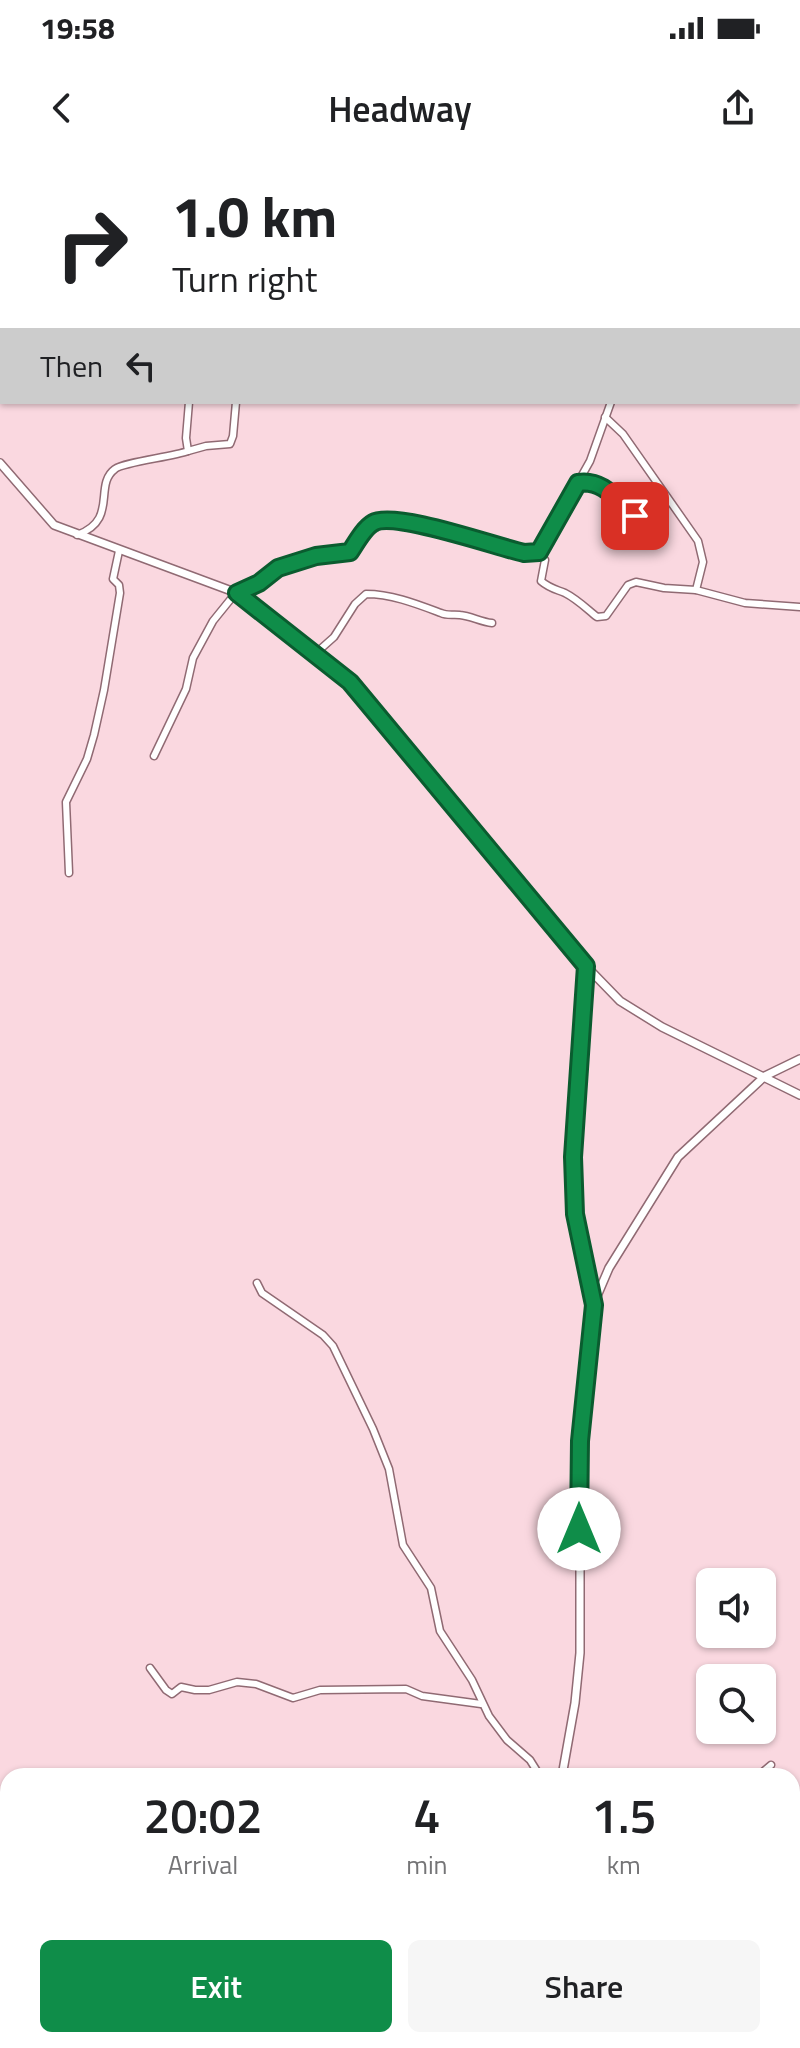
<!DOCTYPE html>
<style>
body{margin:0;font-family:"Titillium Web",sans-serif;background:#f6f6f6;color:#202124;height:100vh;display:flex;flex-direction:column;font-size:30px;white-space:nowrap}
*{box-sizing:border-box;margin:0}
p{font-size:26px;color:#757577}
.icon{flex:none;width:44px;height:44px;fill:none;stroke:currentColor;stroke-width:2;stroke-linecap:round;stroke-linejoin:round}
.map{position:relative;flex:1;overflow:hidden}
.drawer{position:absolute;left:0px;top:1608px;width:800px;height:280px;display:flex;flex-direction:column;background:#fff;border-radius:24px 24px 0 0;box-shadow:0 2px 6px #0004}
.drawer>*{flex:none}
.top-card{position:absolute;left:0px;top:0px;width:800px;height:244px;box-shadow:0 2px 6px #0004;background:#fff;color:#202124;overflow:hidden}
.buttons{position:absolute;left:696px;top:1408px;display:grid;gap:16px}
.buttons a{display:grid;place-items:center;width:80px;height:80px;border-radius:12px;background:#fff;box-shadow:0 2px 6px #0004;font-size:40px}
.pin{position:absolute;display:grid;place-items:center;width:68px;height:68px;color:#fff;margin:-34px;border-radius:16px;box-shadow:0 4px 12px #0006}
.me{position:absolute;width:88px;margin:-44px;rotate:0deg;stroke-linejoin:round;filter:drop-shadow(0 0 6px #0008)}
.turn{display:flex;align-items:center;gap:28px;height:168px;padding:0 40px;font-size:36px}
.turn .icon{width:104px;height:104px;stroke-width:2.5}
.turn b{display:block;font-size:56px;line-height:68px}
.then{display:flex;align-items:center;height:76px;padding:0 40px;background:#0003;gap:16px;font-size:30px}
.eta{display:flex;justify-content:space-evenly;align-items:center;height:136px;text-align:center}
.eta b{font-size:48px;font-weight:600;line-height:56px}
.button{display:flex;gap:16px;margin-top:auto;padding:16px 40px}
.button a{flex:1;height:92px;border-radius:12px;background:#0f8d49;color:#fff;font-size:32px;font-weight:600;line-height:92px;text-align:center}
.button a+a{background:#f6f6f6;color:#202124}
.status{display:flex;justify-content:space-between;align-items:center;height:56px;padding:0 40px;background:#fff;direction:ltr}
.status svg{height:22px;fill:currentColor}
header{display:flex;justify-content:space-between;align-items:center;height:104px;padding:0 40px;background:#fff;font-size:36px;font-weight:600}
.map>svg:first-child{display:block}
</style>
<div class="status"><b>19:58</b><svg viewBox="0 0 49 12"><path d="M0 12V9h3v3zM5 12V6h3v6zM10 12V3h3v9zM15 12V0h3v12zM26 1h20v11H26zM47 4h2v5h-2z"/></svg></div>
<header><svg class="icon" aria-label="back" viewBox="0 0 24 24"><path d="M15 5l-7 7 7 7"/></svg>Headway<svg class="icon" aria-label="share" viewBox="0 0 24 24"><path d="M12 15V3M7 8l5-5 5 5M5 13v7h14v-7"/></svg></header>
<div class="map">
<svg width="800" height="1888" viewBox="0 0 800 1888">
<rect width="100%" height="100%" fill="#fad8e0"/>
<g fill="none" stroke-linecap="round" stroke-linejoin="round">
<g stroke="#906a73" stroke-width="9">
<g id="minor">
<polyline points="33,0 33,2"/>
<polyline points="179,0 179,2"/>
<polyline points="334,0 334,2"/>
<polyline points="761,0 761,2"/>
<polyline points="194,2 196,0"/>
<polyline points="483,2 483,0"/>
<polyline points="0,33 2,33"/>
<polyline points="0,211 2,209"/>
<polyline points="605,257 623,274 698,381 703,402 696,430"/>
<polyline points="188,291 206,286 230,284 233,276 236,242"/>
<path d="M578,323C605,318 625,347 644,364"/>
<path d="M77,375C119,360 93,325 115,309C124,302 172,297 188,291L186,278L189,242"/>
<path d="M539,392L545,400L541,421C549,428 555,429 565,433C577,439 587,449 597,457L606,456L628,425L636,422L664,428L696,430L745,443L800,447"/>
<path d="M316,493L334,477L355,444L366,434C392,434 417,444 441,453C447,456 454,454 460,455C471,456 481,462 492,463"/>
<path d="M154,596L186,529L193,498L213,461L230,440L237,433L259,423L278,408L316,396L350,392C356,383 364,369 373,363C393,350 497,387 524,393L539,392L590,301L611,242"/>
<polyline points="69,713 66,642 87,599 94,575 104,530 120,433 119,425 113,419 119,391"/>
<polyline points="257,1123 262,1133 323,1175 333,1186 373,1269 389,1309 403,1385 431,1428 440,1471 472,1520 489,1556 507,1580 530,1600 540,1616"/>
<polyline points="150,1508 166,1530 172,1534 181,1527 195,1530 209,1530 237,1522 256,1524 293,1538 320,1530 406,1529 422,1536 481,1544"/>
<polyline points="758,1616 771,1605"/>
<polyline points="719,1880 733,1888"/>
<polyline points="609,1888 612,1880"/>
</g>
</g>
<g stroke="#906a73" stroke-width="10">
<g id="tertiary">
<polyline points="0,303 54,365 237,433 350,522 586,806 620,841 662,867 800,935"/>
<polyline points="594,1143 609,1108 678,997 765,916 800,899"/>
<polyline points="562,1616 575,1543 580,1493 580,1281 594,1145 575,1054 573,997 586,807"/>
<polyline points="507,1888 509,1880"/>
</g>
</g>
<use href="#minor" stroke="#fff" stroke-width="6"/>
<use href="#tertiary" stroke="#fff" stroke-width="7"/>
</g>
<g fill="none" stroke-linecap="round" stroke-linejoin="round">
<g stroke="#0a5c2f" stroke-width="20">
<path id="route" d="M579,1369L580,1281L594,1145L575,1054L573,997L586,806L350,522L237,433L259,423L278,408L316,396L350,392C356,383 364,368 373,363C393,350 497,387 524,393L539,392L578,323C604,319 617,341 635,356"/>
</g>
<use href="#route" stroke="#0f8d49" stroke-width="14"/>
</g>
</svg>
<div class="buttons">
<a><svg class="icon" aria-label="sound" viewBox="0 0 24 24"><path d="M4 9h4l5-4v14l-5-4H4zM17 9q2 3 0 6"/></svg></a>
<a><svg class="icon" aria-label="search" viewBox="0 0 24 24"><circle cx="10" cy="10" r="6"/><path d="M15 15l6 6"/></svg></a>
</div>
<div class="pin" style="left:635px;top:356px;background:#d93025"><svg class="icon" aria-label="arrive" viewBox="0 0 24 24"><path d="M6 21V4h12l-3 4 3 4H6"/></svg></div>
<svg class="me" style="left:579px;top:1369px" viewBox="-20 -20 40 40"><circle r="19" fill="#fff"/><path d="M0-13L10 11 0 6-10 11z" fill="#0f8d49"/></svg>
<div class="top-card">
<div class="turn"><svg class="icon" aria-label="right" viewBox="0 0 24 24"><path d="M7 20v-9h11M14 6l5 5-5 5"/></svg><div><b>1.0 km</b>Turn right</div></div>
<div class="then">Then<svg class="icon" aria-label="left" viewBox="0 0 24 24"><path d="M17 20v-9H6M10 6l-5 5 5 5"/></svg></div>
</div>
<section class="drawer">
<div class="eta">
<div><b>20:02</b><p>Arrival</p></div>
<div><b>4</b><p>min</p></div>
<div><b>1.5</b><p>km</p></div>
</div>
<div class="button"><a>Exit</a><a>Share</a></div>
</section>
</div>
